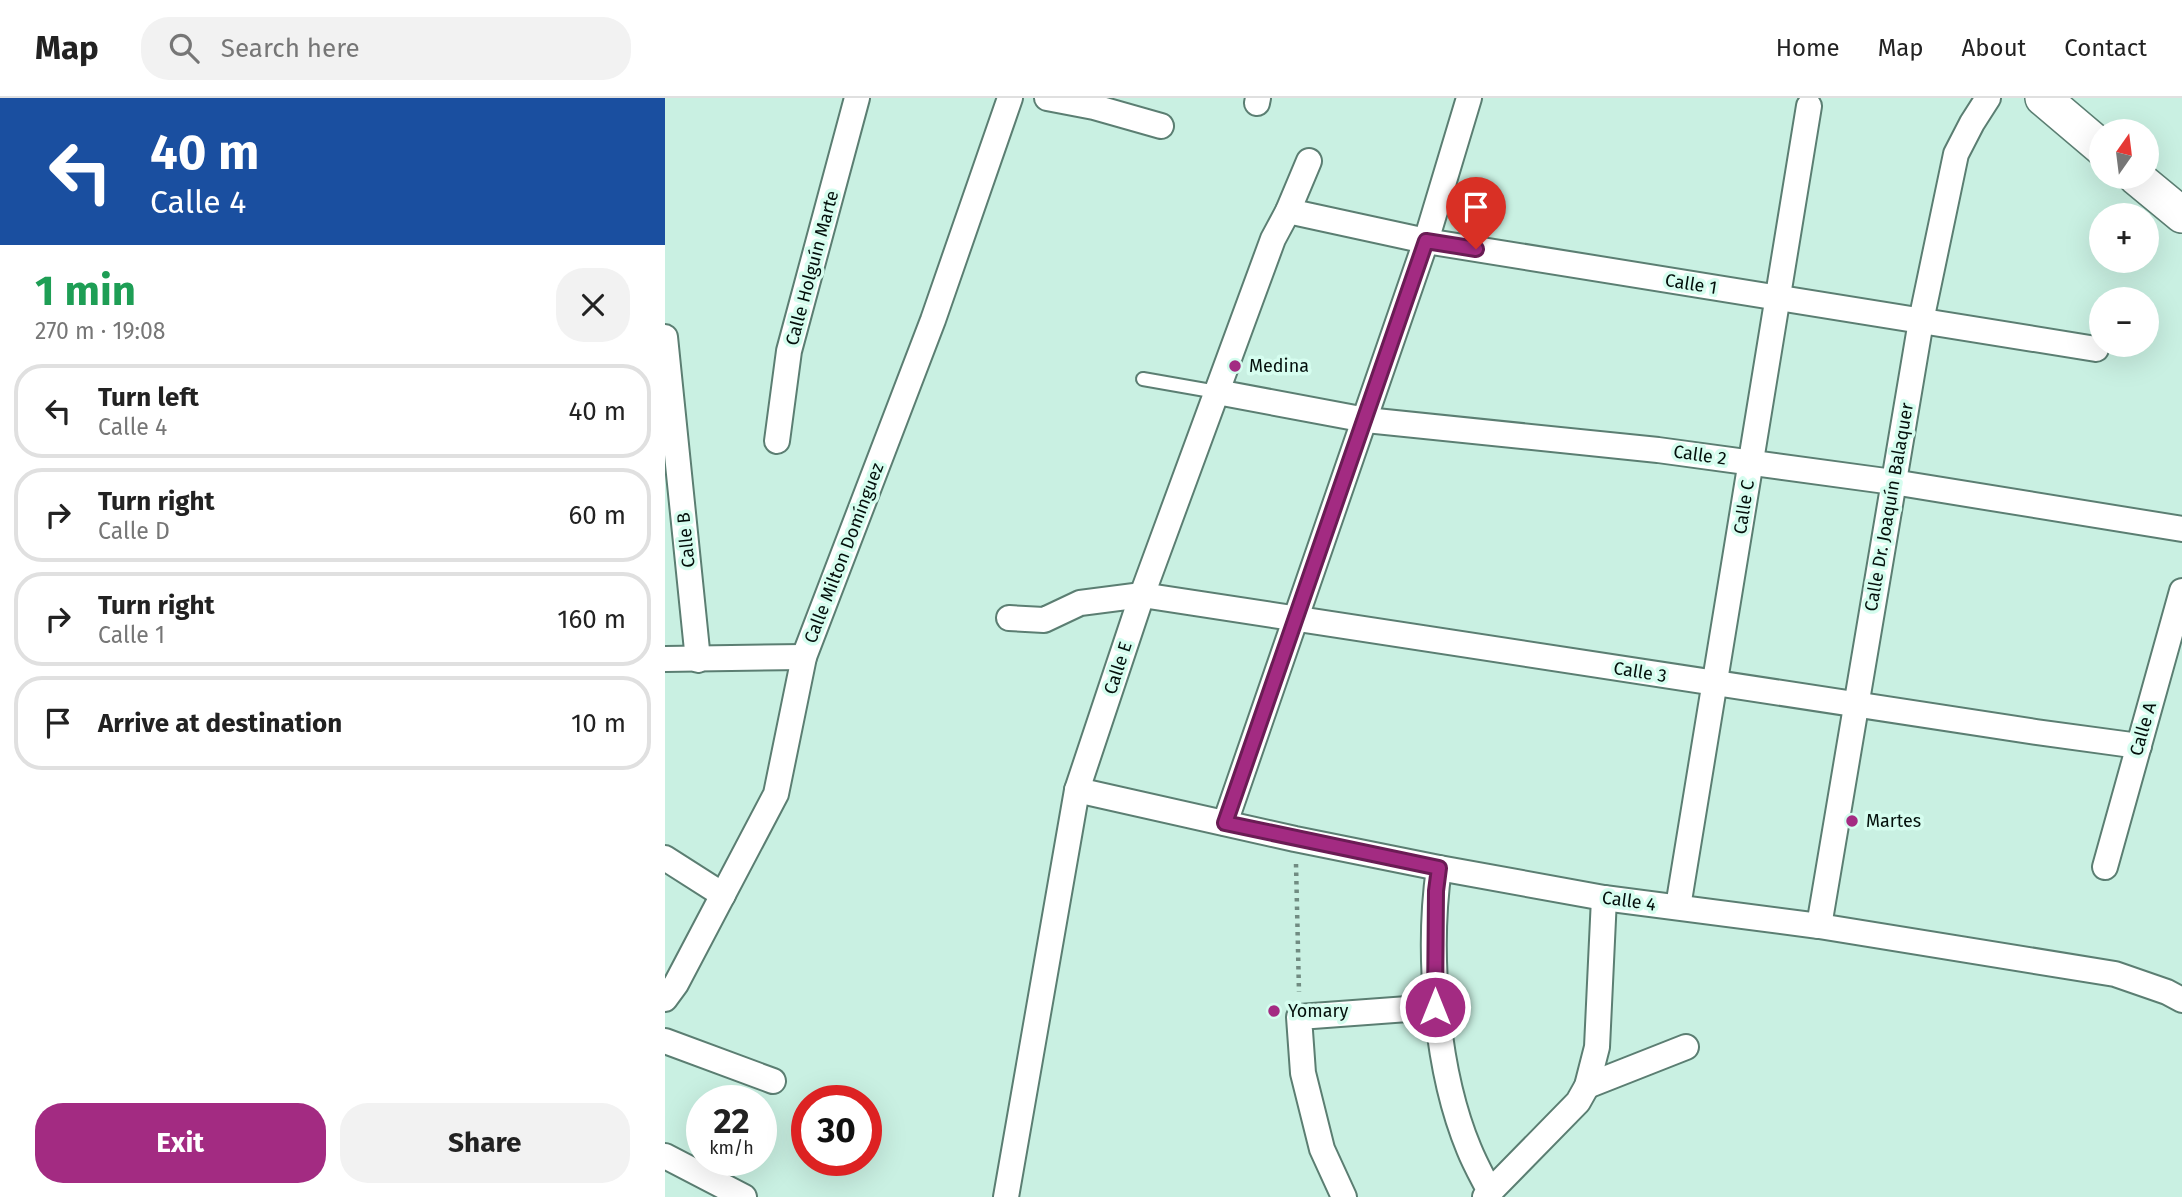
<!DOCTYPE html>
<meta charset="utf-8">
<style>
body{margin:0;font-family:"Fira Sans",sans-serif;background:#f2f2f2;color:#222;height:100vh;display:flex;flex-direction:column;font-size:26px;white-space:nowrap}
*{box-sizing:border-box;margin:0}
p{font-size:23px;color:#767676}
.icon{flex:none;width:38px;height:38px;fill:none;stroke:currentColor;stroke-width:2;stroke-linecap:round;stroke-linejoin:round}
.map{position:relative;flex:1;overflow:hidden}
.details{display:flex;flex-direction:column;background:#fff;width:665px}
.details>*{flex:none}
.guide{background:#1a4fa0;color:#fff;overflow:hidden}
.needle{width:46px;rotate:14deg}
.buttons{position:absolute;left:1424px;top:21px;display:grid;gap:14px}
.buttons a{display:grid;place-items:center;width:70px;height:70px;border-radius:50%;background:#fff;box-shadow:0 7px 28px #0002;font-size:35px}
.speed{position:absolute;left:21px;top:987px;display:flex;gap:14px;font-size:35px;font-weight:700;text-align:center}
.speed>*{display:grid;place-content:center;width:91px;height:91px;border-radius:50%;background:#fff;box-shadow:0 7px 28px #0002;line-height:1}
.speed small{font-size:18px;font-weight:400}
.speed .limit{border:10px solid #d22;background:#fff;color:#111}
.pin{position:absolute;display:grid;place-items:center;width:60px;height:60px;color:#fff;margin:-72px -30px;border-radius:50% 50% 50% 0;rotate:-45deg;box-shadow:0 0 7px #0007}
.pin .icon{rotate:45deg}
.me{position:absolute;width:77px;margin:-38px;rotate:0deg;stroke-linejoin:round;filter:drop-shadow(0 0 5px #0008)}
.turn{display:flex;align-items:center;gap:24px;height:147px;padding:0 35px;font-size:32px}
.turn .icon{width:91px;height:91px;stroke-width:2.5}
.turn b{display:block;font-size:49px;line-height:60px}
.round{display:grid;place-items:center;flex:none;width:74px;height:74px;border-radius:28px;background:#f2f2f2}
.summary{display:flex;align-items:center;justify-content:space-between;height:119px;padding:0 35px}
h1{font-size:42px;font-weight:700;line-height:52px;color:#1e9e55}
.primary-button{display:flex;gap:14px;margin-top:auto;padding:14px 35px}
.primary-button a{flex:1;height:80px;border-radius:28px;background:#a32b82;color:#fff;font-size:28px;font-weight:700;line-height:80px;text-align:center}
.primary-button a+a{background:#f2f2f2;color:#222}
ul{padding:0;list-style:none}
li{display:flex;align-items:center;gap:21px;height:94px;margin:0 14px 10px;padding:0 21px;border:4px solid #e0e0e0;border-radius:28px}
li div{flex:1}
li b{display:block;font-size:26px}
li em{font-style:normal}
header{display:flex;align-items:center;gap:42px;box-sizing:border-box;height:98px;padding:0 35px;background:#fff;border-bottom:2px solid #e0e0e0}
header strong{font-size:33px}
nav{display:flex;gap:38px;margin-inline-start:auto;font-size:24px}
.search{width:490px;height:63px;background:#f2f2f2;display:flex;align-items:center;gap:18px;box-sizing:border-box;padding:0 24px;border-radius:28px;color:#767676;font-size:26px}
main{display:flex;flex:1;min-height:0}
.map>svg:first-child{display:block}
</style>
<header>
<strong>Map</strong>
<div class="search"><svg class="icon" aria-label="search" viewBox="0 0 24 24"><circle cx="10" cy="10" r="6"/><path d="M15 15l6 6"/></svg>Search here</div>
<nav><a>Home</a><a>Map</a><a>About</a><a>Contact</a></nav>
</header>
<main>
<section class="details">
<div class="guide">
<div class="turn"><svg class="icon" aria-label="left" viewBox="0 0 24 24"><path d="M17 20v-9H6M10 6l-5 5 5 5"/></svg><div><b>40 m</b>Calle 4</div></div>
</div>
<div class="summary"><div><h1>1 min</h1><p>270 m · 19:08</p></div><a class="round"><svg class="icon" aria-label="close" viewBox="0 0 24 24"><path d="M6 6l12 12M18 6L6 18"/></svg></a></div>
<ul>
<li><svg class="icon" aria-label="left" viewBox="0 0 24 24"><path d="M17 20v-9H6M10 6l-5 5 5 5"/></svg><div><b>Turn left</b><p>Calle 4</p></div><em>40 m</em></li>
<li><svg class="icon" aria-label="right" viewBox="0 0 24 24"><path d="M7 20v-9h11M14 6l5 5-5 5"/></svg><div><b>Turn right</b><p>Calle D</p></div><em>60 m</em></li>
<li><svg class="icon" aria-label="right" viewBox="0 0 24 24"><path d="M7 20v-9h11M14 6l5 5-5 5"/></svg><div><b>Turn right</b><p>Calle 1</p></div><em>160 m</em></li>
<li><svg class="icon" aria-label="arrive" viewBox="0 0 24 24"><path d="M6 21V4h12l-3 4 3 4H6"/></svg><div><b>Arrive at destination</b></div><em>10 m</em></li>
</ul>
<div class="primary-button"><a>Exit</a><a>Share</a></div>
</section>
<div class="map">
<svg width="1517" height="1099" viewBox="0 0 1517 1099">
<rect width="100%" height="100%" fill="#c9f0e2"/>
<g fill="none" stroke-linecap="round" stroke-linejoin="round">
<g stroke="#5b7e72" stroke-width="16">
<polyline id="lane" points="478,281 552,294"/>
</g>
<g stroke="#5b7e72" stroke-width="28">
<g id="street">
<polyline points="382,0 429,9 496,28"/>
<polyline points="592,5 593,0"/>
<polyline points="623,113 761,143 1431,251"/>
<polyline points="0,239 33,562"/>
<polyline points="552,294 701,322 993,352 1228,384 1517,431"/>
<polyline points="112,343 124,253 192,0"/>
<polyline points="344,520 379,522 415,505 477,497 1371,634 1474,648"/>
<polyline points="0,561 139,559"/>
<polyline points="412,692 630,741 774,770 939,800 1154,828 1450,876 1502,894 1517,902"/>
<polyline points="560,725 761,143 804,0"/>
<polyline points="0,760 58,797"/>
<polyline points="1440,769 1517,493"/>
<path d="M774,770C762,855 771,972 804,1051C810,1066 818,1080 825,1094"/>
<polyline points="1013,809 1144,8"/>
<polyline points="1154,828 1256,223 1291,56 1307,25 1323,0"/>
<polyline points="0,901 11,886 111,696 139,559 268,222 345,0"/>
<polyline points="0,943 108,983"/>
<polyline points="922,988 1021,949"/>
<polyline points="0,1058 79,1099"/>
<polyline points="341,1099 412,692 477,497 608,141 623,113 644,63"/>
<polyline points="679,1099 657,1051 638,975 634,919 770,909"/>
<polyline points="820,1099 913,1004 922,988 932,949 939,800"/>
</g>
</g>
<g stroke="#5b7e72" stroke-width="38">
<g id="secondary">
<polyline points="1378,0 1437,50"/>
<polyline points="1471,79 1517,117"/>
</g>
</g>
<polyline stroke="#708b81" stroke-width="4.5" stroke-dasharray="3.5 5" stroke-linecap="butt" points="631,766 634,894"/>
<use href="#lane" stroke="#fff" stroke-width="12"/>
<use href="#street" stroke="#fff" stroke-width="24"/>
<use href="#secondary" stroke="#fff" stroke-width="35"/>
</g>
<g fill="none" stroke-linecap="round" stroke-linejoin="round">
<g stroke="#6a1c54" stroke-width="18">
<polyline id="route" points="770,909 771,793 774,770 560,725 761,143 811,151"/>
</g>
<use href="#route" stroke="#a32b82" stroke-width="12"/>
</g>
<g fill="#a32b82" stroke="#d6fdef" stroke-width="2.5">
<circle cx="570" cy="268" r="7"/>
<circle cx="1187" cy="723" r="7"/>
<circle cx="609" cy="913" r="7"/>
</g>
<g text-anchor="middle" stroke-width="7" stroke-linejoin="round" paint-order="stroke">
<g font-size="18" fill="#030f0b" stroke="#d6fdef">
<text transform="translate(147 170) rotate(-75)" y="6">Calle Holguín Marte</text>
<text transform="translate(1026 186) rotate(9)" y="6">Calle 1</text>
<text transform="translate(1035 357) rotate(8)" y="6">Calle 2</text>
<text transform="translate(1079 409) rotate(-81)" y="6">Calle C</text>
<text transform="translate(1224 409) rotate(-80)" y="6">Calle Dr. Joaquín Balaquer</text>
<text transform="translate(21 442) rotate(-96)" y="6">Calle B</text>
<text transform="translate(179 455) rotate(-69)" y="6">Calle Milton Domínguez</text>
<text transform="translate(453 570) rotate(-72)" y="6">Calle E</text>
<text transform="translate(975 574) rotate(9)" y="6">Calle 3</text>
<text transform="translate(1478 631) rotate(-74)" y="6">Calle A</text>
<text transform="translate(964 803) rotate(8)" y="6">Calle 4</text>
</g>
<g font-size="18" fill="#030f0b" stroke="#d6fdef" text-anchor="start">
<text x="584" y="274">Medina</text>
<text x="1201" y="729">Martes</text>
<text x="623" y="919">Yomary</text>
</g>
</g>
</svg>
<div class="buttons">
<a><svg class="needle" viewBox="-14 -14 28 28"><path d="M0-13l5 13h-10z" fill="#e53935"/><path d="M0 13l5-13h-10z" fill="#767676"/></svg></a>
<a>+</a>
<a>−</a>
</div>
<div class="speed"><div>22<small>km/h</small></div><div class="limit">30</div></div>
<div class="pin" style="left:811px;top:151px;background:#d93025"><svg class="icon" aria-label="arrive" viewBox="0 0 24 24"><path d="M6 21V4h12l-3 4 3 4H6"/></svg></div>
<svg class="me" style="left:770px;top:909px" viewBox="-20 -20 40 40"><circle r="17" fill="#a32b82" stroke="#fff" stroke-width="3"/><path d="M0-11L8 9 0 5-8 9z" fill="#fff"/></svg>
</div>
</main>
